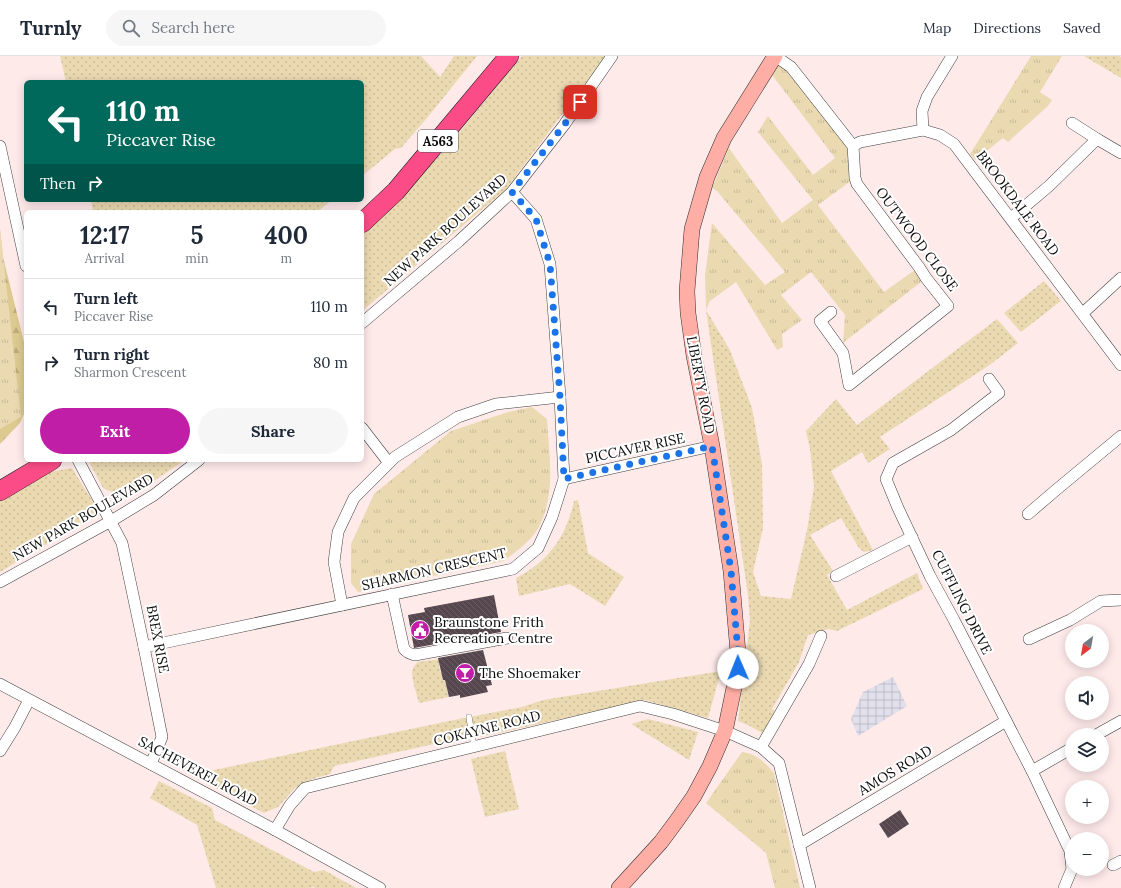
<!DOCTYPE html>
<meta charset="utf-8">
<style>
body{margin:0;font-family:Lora,serif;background:#f6f6f7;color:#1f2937;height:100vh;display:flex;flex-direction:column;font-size:15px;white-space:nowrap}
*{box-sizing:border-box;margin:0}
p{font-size:13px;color:#747a83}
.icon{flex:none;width:22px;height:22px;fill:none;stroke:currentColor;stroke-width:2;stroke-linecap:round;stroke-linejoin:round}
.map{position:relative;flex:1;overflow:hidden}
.side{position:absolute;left:24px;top:154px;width:340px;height:252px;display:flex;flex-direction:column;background:#fff;border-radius:6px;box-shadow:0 2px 10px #0003}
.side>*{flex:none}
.guide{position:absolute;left:24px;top:24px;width:340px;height:122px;border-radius:6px;box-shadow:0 2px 10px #0003;background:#00695c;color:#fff;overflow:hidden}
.needle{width:26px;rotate:211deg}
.controls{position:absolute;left:1065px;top:568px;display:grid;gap:8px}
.controls a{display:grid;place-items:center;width:44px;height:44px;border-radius:50%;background:#fff;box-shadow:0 2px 10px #0003;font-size:20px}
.pin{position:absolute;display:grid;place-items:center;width:34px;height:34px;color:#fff;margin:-17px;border-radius:8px;box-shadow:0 2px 6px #0006}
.me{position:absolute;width:44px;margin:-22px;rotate:359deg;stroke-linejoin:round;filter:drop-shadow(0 0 3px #0008)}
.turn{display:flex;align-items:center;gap:14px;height:84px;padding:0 16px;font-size:18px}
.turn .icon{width:52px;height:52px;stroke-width:2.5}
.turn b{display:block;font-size:28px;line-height:34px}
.then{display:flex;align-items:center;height:38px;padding:0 16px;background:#0003;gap:8px;font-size:15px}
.eta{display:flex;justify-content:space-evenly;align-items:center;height:68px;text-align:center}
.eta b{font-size:24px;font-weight:700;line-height:28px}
.primary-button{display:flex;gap:8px;margin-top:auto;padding:8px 16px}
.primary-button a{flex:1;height:46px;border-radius:24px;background:#c11ea7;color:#fff;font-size:16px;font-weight:700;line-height:46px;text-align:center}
.primary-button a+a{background:#f6f6f7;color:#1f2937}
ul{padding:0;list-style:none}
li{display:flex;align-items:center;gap:12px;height:56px;padding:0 16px;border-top:1px solid #e0e1e3}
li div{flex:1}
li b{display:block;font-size:15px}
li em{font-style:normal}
header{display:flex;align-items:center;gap:24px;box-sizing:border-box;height:56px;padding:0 20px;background:#fff;border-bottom:1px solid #e0e1e3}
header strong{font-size:19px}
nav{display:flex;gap:22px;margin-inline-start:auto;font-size:14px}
.search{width:280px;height:36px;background:#f6f6f7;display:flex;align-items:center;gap:10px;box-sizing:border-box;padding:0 14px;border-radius:22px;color:#747a83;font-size:15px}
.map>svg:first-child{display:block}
</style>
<header>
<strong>Turnly</strong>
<div class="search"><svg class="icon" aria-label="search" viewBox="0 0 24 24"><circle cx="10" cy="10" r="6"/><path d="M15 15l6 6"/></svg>Search here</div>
<nav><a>Map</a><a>Directions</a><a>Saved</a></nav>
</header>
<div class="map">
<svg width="1121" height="832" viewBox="0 0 1121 832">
<defs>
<pattern id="industrial-grid" width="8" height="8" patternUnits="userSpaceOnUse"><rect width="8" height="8" fill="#e0dfeb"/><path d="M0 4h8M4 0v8" fill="none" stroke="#bfbec8"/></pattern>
<pattern id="grass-dots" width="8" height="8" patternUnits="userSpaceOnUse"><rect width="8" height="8" fill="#ebd9b2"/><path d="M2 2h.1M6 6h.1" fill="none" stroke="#c8b998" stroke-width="1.8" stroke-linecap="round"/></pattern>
<pattern id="forest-firs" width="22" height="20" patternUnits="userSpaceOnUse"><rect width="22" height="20" fill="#dcca91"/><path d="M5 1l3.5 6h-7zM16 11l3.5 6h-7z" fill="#bcac7c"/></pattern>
<pattern id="park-tufts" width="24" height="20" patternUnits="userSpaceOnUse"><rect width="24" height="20" fill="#ebd9b2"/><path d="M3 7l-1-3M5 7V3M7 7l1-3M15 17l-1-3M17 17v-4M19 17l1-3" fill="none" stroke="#c8b998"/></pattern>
<pattern id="building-back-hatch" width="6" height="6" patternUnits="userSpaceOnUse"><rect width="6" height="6" fill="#55474d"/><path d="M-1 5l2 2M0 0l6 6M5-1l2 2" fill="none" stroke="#685d62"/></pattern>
</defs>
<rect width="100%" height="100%" fill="#ffeaea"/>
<polygon fill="url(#industrial-grid)" points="893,621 907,650 858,680 851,663 863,636"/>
<g fill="url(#grass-dots)">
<polygon points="60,0 421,0 440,21 454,0 477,0 427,62 401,92 395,93 362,120 362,26 66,26"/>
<polygon points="522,0 606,0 506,133 362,255 362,175 444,95"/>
<polygon points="1084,0 1119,0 1121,1 1121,22"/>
<polygon points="91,144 332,144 317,156 93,156"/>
<polygon points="1044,225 1061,245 1021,276 1004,257"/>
<polygon points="706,254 730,294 752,352 762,408 763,472 753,516 761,540 791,543 807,474 814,431 810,393 806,375 836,343 857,369 997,263 1018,287 991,308 880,381 890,393 868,407 862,396 831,415 873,494 864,496 859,492 841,462 810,479 833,515 827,519 847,554 917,517 923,533 837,575 829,573 808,579 799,606 772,653 777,658 764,678 750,670 738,665 750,565 748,539"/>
<polygon points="88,404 185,404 127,443 103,432"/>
<polygon points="72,412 93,446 95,459 0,516 0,441 49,416"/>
<path d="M578,444L588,497L624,521L605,550L570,528L519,540L516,522C549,505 566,481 574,445Z"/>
<path d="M441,603L439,610L443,624H445L449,641L419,647C417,640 412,624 412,617C412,613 414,609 418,606Z"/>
<polygon points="721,615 708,662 645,644 453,687 448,685 334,710 330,718 312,723 294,733 278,751 264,757 190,719 454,664 522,651 543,644"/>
<polygon points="648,663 698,676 689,704 631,668"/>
<polygon points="505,695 519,753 485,761 471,703"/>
<polygon points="159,725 212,752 215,764 314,816 324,814 356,832 315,832 313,831 310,832 216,832 197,769 150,742"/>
</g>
<polygon fill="url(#forest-firs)" points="0,173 3,201 26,294 26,353 20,367 0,388"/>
<g fill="url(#park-tufts)">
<polygon points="775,0 853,90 855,122 818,149 884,236 919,211 926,222 843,287 845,259 811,216 781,239 802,264 782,278 783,291 777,294 736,226 710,245 706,254 705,219 712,167 765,229 785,216 717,135 712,132 729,92 782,167 813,144 758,76 768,60 813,119 835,102 769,15"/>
<polygon points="1031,0 1062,0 1040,36 1052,44 1048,50 1008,86 1003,82 975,104 970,98"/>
<polygon points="0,173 21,361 0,373"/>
<path d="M532,351L547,363C549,399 557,440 537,474C530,486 515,496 504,505L358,536L351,527V488L374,438L451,375L508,356Z"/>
<path d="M742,696C756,697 765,707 774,717L800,832H775L766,797L706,747Z"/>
</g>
<g fill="url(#building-back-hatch)">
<polygon points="494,539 501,576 414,592 408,559 425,556 424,552"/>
<polygon points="483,594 492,629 486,630 488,636 460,642 460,639 449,641 445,624 443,624 438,602"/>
<polygon points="900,754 909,768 888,782 879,768"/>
</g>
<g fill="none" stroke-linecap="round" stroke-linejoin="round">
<g stroke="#3f3f3f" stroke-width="6">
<polyline id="lane" points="469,661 474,690"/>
</g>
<g stroke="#3f3f3f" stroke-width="12">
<g id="street">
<polyline points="775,0 791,11 853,90 855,122 857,128 919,211 926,222 948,250 849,329 843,297 820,265 831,256"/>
<polyline points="1072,67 1097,83"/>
<polyline points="923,74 922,55 927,41 952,0"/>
<polyline points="0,90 26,210"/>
<polyline points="853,90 860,86 923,74 940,79 954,88 1121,309"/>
<polyline points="1011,162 1049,130 1097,83 1121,97"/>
<polyline points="1083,257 1121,222"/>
<polyline points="362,267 459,185 512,136 564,69 612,0"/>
<polyline points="989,323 999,337 951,374 893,407 886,423 898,452 930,520 954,564 1032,715 1070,795 1072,813 1064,832"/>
<polyline points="362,372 389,407"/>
<polyline points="78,404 122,487 144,591 162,681 151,708"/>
<polyline points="564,423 712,390"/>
<polyline points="1028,458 1056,434 1121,380"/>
<polyline points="836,520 912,481"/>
<polyline points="0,526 111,465 154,439 199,404"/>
<path d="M392,538L404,593C407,597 410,598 415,599L507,582"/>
<polyline points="342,549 334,506 338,476 354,442 395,401 458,361 496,348 560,341"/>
<polyline points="1029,583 1070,564 1101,545 1121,544"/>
<polyline points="144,591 513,513 538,492 552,461 564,423 560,341 550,208 536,163 512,136"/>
<polyline points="0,628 275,774 380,832"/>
<polyline points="1096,679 1121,665"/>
<polyline points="761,691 809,608 821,580"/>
<polyline points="0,695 15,671 29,644"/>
<polyline points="1032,715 1072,692"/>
<polyline points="275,774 290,749 305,732 640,650 673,658 725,675 761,691 779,707 810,832"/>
<polyline points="799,789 1006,665"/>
<polyline points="1113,809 1121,805"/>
</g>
</g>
<g stroke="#2e2e2e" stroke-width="16">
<polyline id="secondary" points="619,832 661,786 678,763 694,740 710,710 725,675 739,608 731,515 712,390 694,300 688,257 687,235 692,173 707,121 724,82 775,0"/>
</g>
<g stroke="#1d1d1d" stroke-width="20">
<g id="highway">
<polyline points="362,167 396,135 509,0"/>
<polyline points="0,435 52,404"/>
</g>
</g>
<use href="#lane" stroke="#fff" stroke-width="5.5"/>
<use href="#street" stroke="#fff" stroke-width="11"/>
<use href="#secondary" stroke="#ffaea5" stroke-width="15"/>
<use href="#highway" stroke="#fb4c87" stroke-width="19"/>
</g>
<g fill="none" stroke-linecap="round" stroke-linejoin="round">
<polyline stroke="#1a73e8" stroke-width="7" stroke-dasharray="0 12.6" points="580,46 564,69 512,136 536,163 550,208 560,341 564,423 712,390 731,515 739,608 738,612"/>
</g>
<defs>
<g id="civic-disc" transform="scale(1)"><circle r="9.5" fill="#c11ea7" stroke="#fff"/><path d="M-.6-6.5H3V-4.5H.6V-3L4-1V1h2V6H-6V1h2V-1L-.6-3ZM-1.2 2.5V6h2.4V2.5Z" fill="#fff"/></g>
<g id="bar-disc" transform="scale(1)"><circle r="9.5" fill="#c11ea7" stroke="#fff"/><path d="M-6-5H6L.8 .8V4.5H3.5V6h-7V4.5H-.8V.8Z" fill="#fff"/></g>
</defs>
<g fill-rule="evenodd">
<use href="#civic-disc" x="420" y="574"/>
<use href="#bar-disc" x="465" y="617"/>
</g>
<g text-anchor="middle" stroke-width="4" stroke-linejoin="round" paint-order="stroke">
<rect fill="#fff" stroke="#555" stroke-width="1" x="418" y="74" width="40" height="22" rx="3"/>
<g font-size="13" font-weight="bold" fill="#0c0c0c">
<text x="438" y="90">A563</text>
</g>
<g font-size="14" fill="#0c0c0c" stroke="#fff">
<text transform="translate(1018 147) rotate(53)" y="5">BROOKDALE ROAD</text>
<text transform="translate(445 174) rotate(-42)" y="5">NEW PARK BOULEVARD</text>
<text transform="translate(917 183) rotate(53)" y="5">OUTWOOD CLOSE</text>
<text transform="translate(701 329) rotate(79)" y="5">LIBERTY ROAD</text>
<text transform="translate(635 392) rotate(-12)" y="5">PICCAVER RISE</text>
<text transform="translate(83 461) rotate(-30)" y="5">NEW PARK BOULEVARD</text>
<text transform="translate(434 513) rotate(-13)" y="5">SHARMON CRESCENT</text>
<text transform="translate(962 546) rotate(63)" y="5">CUFFLING DRIVE</text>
<text transform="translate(158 583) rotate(79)" y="5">BREX RISE</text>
<text transform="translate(487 672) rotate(-14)" y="5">COKAYNE ROAD</text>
<text transform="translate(895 714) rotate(-31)" y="5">AMOS ROAD</text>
<text transform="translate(198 715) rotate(28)" y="5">SACHEVEREL ROAD</text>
</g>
<g font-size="14" fill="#0c0c0c" stroke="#fff" text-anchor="start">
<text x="434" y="571">Braunstone Frith<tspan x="434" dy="16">Recreation Centre</tspan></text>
<text x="479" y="622">The Shoemaker</text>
</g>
</g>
</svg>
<div class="controls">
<a><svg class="needle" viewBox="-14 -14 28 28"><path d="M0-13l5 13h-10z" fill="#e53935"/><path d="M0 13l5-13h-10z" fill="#747a83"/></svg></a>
<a><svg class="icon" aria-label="sound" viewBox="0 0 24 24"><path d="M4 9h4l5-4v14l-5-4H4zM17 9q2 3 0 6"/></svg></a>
<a><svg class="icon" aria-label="layers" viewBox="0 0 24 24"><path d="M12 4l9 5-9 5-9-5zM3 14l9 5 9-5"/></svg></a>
<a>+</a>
<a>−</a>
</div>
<div class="pin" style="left:580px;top:46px;background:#d93025"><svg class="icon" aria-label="arrive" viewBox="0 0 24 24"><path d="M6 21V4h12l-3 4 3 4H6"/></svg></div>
<svg class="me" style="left:738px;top:612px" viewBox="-20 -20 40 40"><circle r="19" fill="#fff"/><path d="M0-13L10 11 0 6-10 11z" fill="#1a73e8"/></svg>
<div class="guide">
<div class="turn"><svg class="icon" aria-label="left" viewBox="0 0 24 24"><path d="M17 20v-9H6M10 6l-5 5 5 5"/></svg><div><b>110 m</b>Piccaver Rise</div></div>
<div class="then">Then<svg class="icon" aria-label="right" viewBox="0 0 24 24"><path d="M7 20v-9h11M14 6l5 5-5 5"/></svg></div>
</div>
<section class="side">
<div class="eta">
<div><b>12:17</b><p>Arrival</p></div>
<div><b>5</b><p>min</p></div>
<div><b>400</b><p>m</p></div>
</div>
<ul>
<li><svg class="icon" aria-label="left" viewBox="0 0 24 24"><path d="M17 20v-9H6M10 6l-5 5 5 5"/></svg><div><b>Turn left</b><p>Piccaver Rise</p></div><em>110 m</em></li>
<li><svg class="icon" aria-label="right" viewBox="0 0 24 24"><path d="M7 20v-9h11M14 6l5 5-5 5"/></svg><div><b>Turn right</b><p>Sharmon Crescent</p></div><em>80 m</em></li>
</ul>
<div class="primary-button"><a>Exit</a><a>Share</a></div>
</section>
</div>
